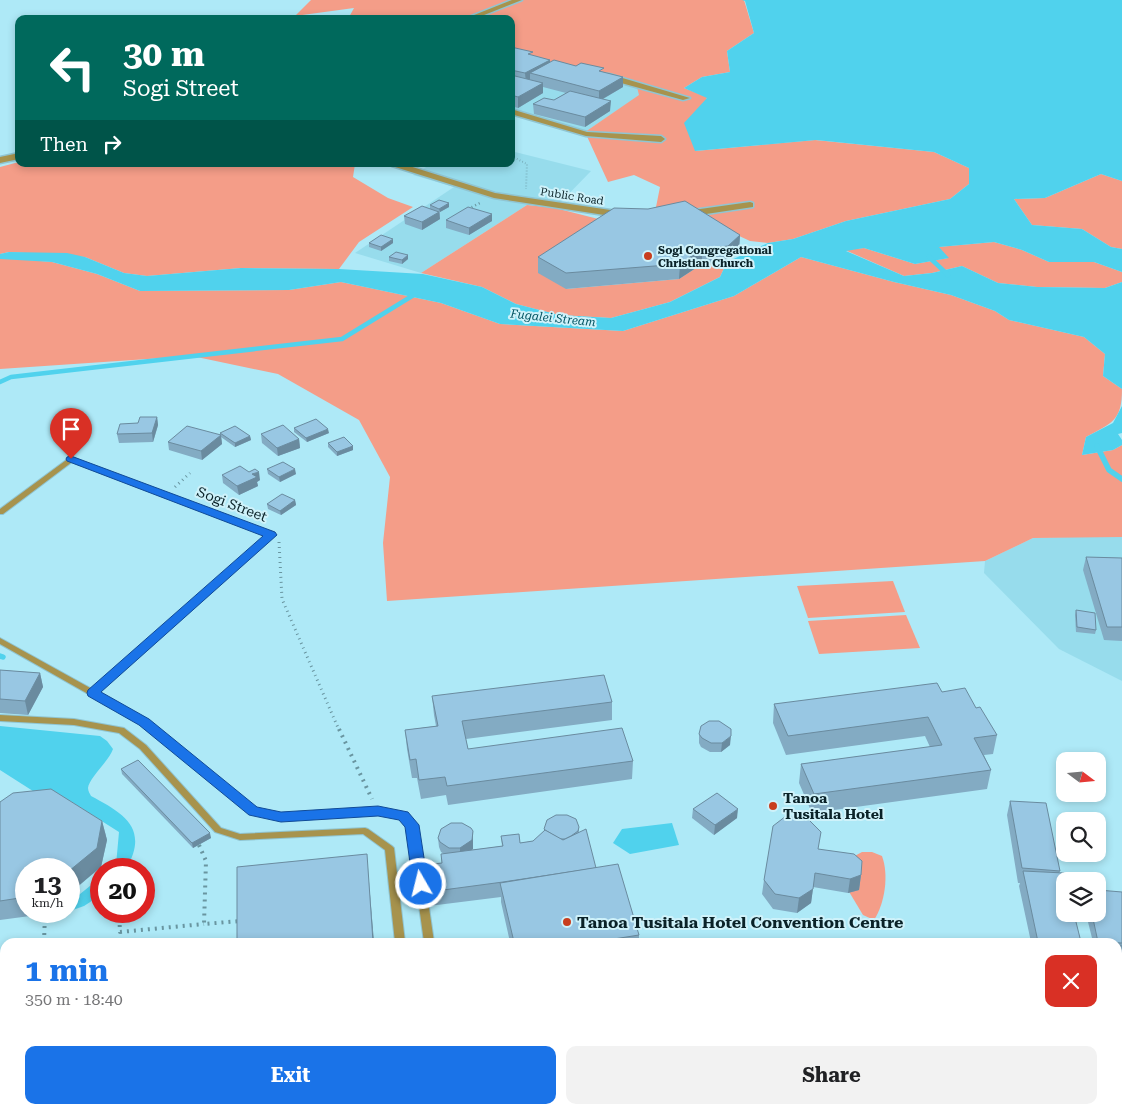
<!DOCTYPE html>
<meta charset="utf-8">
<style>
body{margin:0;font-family:"Roboto Serif",serif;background:#f2f2f2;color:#202124;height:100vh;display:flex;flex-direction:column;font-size:19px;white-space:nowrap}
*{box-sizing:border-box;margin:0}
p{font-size:16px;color:#757577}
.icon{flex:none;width:28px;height:28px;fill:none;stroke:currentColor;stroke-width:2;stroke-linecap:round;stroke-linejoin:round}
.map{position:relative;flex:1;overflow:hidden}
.panel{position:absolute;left:0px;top:938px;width:1122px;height:176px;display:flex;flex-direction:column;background:#fff;border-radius:15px 15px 0 0;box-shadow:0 2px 8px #0003}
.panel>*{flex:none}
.hud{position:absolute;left:15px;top:15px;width:500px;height:152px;border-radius:10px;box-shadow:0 2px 8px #0003;background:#00695c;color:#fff;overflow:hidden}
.needle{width:32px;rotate:106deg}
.tools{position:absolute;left:1056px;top:752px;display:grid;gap:10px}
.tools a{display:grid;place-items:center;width:50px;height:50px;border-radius:10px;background:#fff;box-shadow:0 2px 8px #0003;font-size:25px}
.speed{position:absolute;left:15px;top:858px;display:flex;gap:10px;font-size:25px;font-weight:700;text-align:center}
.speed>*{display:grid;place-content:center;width:65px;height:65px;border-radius:50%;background:#fff;box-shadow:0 2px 8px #0003;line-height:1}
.speed small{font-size:12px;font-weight:400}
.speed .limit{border:8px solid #d22;background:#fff;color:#111}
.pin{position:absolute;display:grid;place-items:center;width:42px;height:42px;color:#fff;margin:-51px -21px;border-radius:50% 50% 50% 0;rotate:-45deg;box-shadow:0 0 5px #0007}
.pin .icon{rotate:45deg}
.me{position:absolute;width:55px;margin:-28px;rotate:352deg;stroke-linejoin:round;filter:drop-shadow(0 0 4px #0008)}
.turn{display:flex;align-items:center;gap:18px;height:105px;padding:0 25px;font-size:22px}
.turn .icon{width:65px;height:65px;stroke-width:2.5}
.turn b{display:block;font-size:35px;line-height:42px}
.then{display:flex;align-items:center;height:48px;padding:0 25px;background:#0003;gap:10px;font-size:19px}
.round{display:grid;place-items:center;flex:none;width:52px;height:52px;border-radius:10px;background:#f2f2f2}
.head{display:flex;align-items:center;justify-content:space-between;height:85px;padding:0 25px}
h1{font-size:30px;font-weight:700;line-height:38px;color:#1a73e8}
.action{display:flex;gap:10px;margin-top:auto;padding:10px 25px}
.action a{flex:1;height:58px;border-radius:10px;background:#1a73e8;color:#fff;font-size:20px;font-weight:700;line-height:58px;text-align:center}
.action a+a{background:#f2f2f2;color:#202124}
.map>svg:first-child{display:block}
</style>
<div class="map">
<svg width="1122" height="1113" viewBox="0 0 1122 1113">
<rect width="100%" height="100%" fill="#aee9f7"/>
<g fill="#97dcec">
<polygon points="511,52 637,86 640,95 585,132 511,110"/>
<polygon points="511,151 591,171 555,208 527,205 421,273 355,253 454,187 413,175 431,164 511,164"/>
<polygon points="1105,536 1122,537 1122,681 1059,649 984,573 985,561 1033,538"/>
</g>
<g fill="#f49d88">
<polygon points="311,0 744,0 754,33 727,51 730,72 702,77 684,88 707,97 695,151 815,140 934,152 969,168 969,184 950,199 846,221 793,239 768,243 750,241 694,215 655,212 660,187 634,175 608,182 585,132 639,95 637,87 511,52 511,19 348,19 354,8 295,16"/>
<polygon points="19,162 355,164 353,177 388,198 413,207 359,242 339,269 241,268 147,276 124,273 85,257 9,252 0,254 0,167"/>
<polygon points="1101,174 1122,181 1122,249 1111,247 1082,229 1032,225 1014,199 1045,198"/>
<polygon points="527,205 555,208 614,223 566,289 679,279 702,264 727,262 720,277 670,302 611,318 559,315 516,304 482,287 421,273"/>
<polygon points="994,242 1022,250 1049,262 1094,262 1122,272 1122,282 1105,288 1037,287 998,283 962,266 932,273 904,276 845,250 864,248 915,264 948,258 938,247"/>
<path d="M801,257L894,282L951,295L995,311L1009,320L1084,337L1105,354L1103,376L1122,389C1122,421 1112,423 1086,437L1082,455L1113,450L1122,445V537L1033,538L985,561L387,601L383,543L390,477L359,420L278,374L192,356L0,369V259L4,258L52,262L97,274L140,291L289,290L341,282L441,303L500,324L623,331L734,296Z"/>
<polygon points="893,581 905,612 808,618 797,586"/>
<polygon points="906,615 920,648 819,654 808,621"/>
<path d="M862,852H872L882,856C889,875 885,903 874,920L863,915L848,890L851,858Z"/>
<polygon points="483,1109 600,1109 601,1113 484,1113"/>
</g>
<g fill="#50d2ed">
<polygon points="742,0 1122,0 1122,181 1101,174 1045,198 1014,199 1032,225 1082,229 1111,247 1122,249 1122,272 1094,262 1049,262 1022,250 994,242 939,247 949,258 915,264 864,248 846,251 904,276 932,273 962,266 998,283 1037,287 1105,288 1122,282 1122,389 1103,376 1105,354 1084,337 1009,320 995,311 951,295 894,282 801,257 734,296 623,331 500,324 441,303 341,282 289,290 140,291 97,274 52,262 0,259 0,254 9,252 67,253 85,257 124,273 147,276 241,268 339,269 423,274 482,287 516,304 559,315 611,318 670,302 720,277 727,262 768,243 793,239 846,221 950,199 969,184 969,168 934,152 816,140 695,151 684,123 707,98 684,88 702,77 730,72 727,51 754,33 745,1"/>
<polygon points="1122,406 1122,433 1118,434 1122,440 1122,445 1113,450 1082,455 1086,437 1113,423"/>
<path d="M0,726L100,736L107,741L113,749C109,761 89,778 88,788C88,791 90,794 91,796C123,813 150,828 126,869H112L116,865L119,832L70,801L47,800L0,770Z"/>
<polygon points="672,823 679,845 630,854 613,843 622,829"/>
<polygon points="101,877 101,895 84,906 59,915 56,913 69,911 69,903"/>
</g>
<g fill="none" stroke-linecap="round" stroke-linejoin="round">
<g stroke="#50d2ed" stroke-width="4.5">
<polyline points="929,257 948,275"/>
<polyline points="0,382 11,377 342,339 417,293"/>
</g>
<g stroke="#50d2ed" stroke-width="5.5">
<polyline points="1097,446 1109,470 1122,479"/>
<polyline points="0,656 3,657"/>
</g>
<g stroke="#90c5d2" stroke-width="2">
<g id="service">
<polygon points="71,457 274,533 275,535 98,693 147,720 256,809 281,814 378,808 406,814 417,825 434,942 424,942 408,826 400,819 378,814 281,820 250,814 141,724 0,644 0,638 92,689 266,536 72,462 3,514 0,514 0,509 69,458"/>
<polygon points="0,715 74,719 124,728 146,745 221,828 240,834 365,828 368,829 392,846 394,848 405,942 395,942 385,850 363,834 240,840 215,832 140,749 119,733 74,725 0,721"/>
<polygon points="69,1109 84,1109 81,1113 66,1113"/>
<polygon points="222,1109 234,1109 232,1113 220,1113"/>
<polygon points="287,1109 298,1109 296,1113 285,1113"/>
<polygon points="448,1109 458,1109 459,1113 449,1113"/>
</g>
</g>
<g stroke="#90c5d2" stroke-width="3">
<g id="minor">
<polygon points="512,0 522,0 474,19 464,19"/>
<polygon points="603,74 609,74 690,98 683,100 603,78"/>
<polygon points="511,109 587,132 661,136 665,139 661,142 586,136 511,114"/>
<polygon points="19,153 19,159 0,163 0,157"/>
<polygon points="391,164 403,164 495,193 624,212 629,215 624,218 494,198 392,166"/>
<polygon points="750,202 753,203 753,207 686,217 681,214 686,211"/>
</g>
</g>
<g stroke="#90c5d2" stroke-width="3">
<g id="secondary">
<polygon points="1118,1096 1122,1096 1122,1112 1111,1109 1118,1109"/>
<polygon points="840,1109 885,1109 883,1113 838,1113"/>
<polygon points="1058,1109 1089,1109 1087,1113 1056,1113"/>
</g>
</g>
<polyline stroke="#6995a0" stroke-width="2" stroke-dasharray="0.5 2.5" stroke-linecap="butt" points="517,159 527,164 526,189"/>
<polyline stroke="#6995a0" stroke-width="2.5" stroke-dasharray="1 3" stroke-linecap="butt" points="468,209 480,203"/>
<g stroke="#6995a0" stroke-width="3" stroke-dasharray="1 4" stroke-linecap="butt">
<polyline points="175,487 190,473"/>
<polyline points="279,542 282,599 339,730"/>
</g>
<g stroke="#6995a0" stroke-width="4" stroke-dasharray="2 5" stroke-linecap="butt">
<polyline points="339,729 372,799"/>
<polyline points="199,845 206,861 204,924 240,921"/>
<polyline points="119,911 120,932 204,924"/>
<polyline points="44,942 45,914"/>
<polyline points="0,977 5,976"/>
<polyline points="619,1109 620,1113"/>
</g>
<use href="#service" fill="#a7934d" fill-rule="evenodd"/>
<use href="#minor" fill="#a7934d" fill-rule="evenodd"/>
<use href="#secondary" fill="#866f00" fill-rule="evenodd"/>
</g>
<g fill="#83abc3">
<polygon points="511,47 533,56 550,60 550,62 604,72 623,87 603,99 610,111 585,127 534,114 533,104 554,100 566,93 543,87 543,93 518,108 511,106"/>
<polygon points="430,205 449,207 440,212 440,219 422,230 405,224 404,216 430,209"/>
<polygon points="446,220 492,221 469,235 446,228"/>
<polygon points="740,235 739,250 727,262 702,264 679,279 566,289 538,273 538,257"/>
<polygon points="369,243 393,243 381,251 369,247"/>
<polygon points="408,255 408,259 402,264 389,261 389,257"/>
<polygon points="157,417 158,425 153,442 119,443 117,434 138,423"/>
<polygon points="294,428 329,433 307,442 294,432"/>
<polygon points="220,433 250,436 251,440 235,447 221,437 222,444 202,460 169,450 168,442 220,435"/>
<polygon points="261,434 299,439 300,448 278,456 262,443"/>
<polygon points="328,443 353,446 353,450 337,456 328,447"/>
<polygon points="267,469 296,474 280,482 268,474"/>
<polygon points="222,475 260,480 257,482 258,486 239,495 223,483"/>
<polygon points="295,500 296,505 281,515 268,509 267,504"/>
<polygon points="1086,557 1122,558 1122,641 1104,640 1083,570"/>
<polygon points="1076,610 1096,630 1095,634 1076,632 1075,615"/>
<polygon points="0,670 40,673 43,687 28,715 0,713"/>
<polygon points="942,692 976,708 997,735 993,754 984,755 991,770 987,789 812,813 799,783 801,764 930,747 925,736 786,755 773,723 774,704"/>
<polygon points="432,696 612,702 612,720 466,739 468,749 633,761 632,779 448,805 446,795 421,799 417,778 412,778 407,749 405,730 436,726 434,715"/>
<polygon points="699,734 730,745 721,752 710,752 701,747 699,743"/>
<polygon points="121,769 211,838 193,848 122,774"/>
<polygon points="1010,801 1060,871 1059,873 1081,942 1031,942 1019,886 1020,883 1018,883 1007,815"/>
<polygon points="0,802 102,821 107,840 101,867 26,869 26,911 48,911 45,914 0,920"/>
<polygon points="693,809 737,818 714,835 692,818"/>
<polygon points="579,827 579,832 596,868 639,935 639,942 510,942 501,902 501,897 429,906 424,865 442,863 441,854 444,854 441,852 439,847 438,838 473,841 473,849 471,850 502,846 501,836 520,843 533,841"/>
<polygon points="819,849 861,875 859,890 848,893 813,887 811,903 797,913 773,909 762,894 764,880"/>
<polygon points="1122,892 1122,1036 1120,1036 1118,1027 1118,942 1093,942 1086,914 1098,914"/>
<polygon points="5,980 5,1109 85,1109 54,1113 0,1113 0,991"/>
</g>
<g fill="#6a8b9f">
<polygon points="550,60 550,70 530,73 530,81 526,83 525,73"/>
<polygon points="623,77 623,87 599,101 599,91"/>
<polygon points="543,83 543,93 518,108 518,97"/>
<polygon points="611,101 610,111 585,127 585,117"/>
<polygon points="449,203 449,207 440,212 439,209"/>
<polygon points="439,212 440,219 422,230 422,222"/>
<polygon points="492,214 492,221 469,235 469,228"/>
<polygon points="740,235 739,250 727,262 728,246"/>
<polygon points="393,239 393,243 381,251 381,247"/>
<polygon points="702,249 702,264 679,279 680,264"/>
<polygon points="408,255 408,259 402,264 402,260"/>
<polygon points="157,417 158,425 153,442 152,433"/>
<polygon points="328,429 329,433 307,442 306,438"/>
<polygon points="221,435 222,444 202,460 201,451"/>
<polygon points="250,436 251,440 235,447 235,443"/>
<polygon points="299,439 300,448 278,456 277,448"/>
<polygon points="353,446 353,450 337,456 337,452"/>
<polygon points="295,469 296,474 280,482 279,477"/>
<polygon points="259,472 260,480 257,482 258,486 239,495 237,486 252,474"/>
<polygon points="295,500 296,505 281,515 280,511"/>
<polygon points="40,673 43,687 28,715 25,701"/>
<polygon points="731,736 730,745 721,752 722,743"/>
<polygon points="738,809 737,818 714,835 715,825"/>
<polygon points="102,821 107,840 101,867 69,894 69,871"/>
<polygon points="473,831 473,849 460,858 460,848"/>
<polygon points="210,833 211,838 193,848 192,843"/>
<polygon points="367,854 369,882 374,942 373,942"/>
<polygon points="861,875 859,890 848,893 850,879"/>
<polygon points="813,889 811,903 797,913 799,898"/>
</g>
<g fill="#98c7e3" stroke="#6a8b9f">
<polygon points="511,47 533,52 528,54 550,60 525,73 511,70"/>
<polygon points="554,60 576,66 581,63 604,68 599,71 623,77 599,91 530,73"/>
<polygon points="511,75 543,83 518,97 511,95"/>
<polygon points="570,91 611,101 585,117 533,104 544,98 554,100"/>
<polygon points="439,200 449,203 439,209 430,205"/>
<polygon points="685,201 740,235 728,246 702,249 680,264 566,273 538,257 614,208 648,209"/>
<polygon points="422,206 439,212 422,222 404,216"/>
<polygon points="468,207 492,214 469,228 446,220"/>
<polygon points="381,235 393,239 381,247 369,243"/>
<polygon points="396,252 408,255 402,260 389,257"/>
<polygon points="140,417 157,417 152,433 117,434 120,424 138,423"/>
<polygon points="316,419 328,429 306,438 294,428"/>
<polygon points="283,425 299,439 277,448 261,434"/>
<polygon points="187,426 221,435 201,451 168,442"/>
<polygon points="235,426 250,436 235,443 220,433"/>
<polygon points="344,437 353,446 337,452 328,443"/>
<polygon points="283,462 295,469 279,477 267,469"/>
<polygon points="240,466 249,472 255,469 259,472 252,474 257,477 237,486 222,475"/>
<polygon points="282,494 295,500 280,511 267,504"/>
<polygon points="1086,557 1122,558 1122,627 1107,627"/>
<polygon points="1076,610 1095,613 1096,630 1077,627"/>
<polygon points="0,670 40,673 25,701 0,699"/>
<polygon points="604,675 612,702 462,721 468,749 622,728 633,761 447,786 445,777 419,780 416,759 410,760 405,730 438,726 432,696"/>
<polygon points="937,683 942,692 965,688 976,708 980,707 997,735 974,738 991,770 814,794 801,764 942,745 928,717 788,736 774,704"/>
<polygon points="709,721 719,721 731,729 731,736 722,743 711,743 702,738 699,734 701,726"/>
<polygon points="138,760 210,833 192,843 121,769"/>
<polygon points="51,789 102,821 97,848 69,871 69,869 26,869 26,897 0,901 0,802 13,793"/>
<polygon points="717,793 738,809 715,825 693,809"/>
<polygon points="1010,801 1046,803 1060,871 1022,868"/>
<polygon points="556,815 567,815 576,819 579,827 578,831 571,836 565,839 560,839 545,830 544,829 547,820"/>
<polygon points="786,816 809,820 821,832 818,849 854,854 862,861 861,875 850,879 815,873 813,889 799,898 775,894 764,880 773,826"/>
<polygon points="451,823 462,823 471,828 473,831 472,840 460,848 449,848 440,842 438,838 441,829"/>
<polygon points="586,829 596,868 503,882 428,892 424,865 442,863 441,854 503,846 501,836 519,834 520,843 533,841 545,830 563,840"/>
<polygon points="367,854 373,942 237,942 237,867"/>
<polygon points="618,864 639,935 595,942 514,942 500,883"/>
<polygon points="1023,871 1064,873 1066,881 1065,881 1065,914 1074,914 1081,942 1038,942"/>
<polygon points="1098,890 1122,892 1122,943 1098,942 1092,914 1098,914"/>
<polygon points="1118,946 1122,946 1122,1012 1118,995"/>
<polygon points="5,980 5,1091 0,1091 0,991 2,981"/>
</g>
<polygon fill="#1a73e8" stroke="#114b97" points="71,456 275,532 277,535 101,692 149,719 257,807 281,812 378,806 408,812 419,825 428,884 426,888 421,889 416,888 413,884 405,827 399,820 378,816 281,822 249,815 139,725 88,696 87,693 88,690 263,536 67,461 66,459 67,457"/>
<g fill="#c83e1e" stroke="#cff2fa" stroke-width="2">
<circle cx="648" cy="256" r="5"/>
<circle cx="773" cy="806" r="5"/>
<circle cx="567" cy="922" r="5"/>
</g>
<g text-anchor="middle" stroke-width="4" stroke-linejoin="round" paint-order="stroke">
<g font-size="11" fill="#0a2228" stroke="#cff2fa">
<text transform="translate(572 196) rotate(9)" y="4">Public Road</text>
</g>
<g font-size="11" font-weight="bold" fill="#0a2228" stroke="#cff2fa" text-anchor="start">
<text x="658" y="254">Sogi Congregational<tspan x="658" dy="13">Christian Church</tspan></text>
</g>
<g font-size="12" font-style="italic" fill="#035462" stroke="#cff2fa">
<text transform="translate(553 318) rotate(6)" y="4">Fugalei Stream</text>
</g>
<g font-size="14" fill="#0a2228" stroke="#cff2fa">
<text transform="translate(232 504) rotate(21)" y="5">Sogi Street</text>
</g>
<g font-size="14" font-weight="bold" fill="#0a2228" stroke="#cff2fa" text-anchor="start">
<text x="783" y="803">Tanoa<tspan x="783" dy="16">Tusitala Hotel</tspan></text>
</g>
<g font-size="16" font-weight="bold" fill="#0a2228" stroke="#cff2fa" text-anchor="start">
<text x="577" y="928">Tanoa Tusitala Hotel Convention Centre</text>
</g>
</g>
</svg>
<div class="tools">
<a><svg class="needle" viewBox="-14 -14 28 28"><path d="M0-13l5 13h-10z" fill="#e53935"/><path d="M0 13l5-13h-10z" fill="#757577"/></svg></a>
<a><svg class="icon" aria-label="search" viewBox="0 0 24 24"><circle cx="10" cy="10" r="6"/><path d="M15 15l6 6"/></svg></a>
<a><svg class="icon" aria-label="layers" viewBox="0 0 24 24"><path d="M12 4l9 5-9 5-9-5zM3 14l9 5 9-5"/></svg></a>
</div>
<div class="speed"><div>13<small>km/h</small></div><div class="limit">20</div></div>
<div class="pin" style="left:71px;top:459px;background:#d93025"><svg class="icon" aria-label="arrive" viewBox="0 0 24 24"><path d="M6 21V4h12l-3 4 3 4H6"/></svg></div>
<svg class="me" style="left:421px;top:884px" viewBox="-20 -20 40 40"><circle r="17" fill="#1a73e8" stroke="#fff" stroke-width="3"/><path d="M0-11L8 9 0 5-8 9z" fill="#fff"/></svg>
<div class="hud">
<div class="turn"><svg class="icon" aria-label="left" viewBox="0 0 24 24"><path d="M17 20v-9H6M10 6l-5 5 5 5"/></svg><div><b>30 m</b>Sogi Street</div></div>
<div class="then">Then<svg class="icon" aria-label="right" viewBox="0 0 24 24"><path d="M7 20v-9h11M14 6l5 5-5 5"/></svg></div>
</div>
<section class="panel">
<div class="head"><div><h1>1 min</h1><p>350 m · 18:40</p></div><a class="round" style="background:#d93025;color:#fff"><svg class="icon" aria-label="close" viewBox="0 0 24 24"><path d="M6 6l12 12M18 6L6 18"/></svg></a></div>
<div class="action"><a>Exit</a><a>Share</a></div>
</section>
</div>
